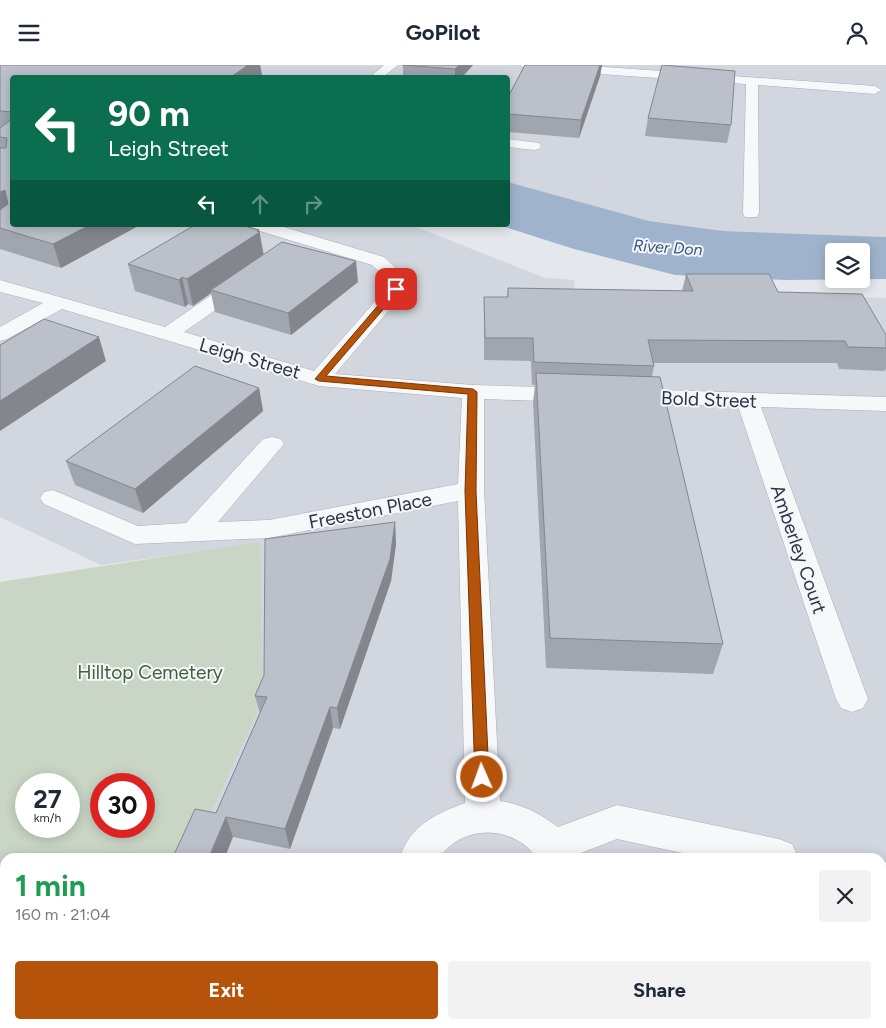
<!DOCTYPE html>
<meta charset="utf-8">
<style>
body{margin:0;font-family:Figtree,sans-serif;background:#f2f2f3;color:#1f2937;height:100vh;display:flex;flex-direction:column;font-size:19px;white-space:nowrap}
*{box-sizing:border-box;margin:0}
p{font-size:16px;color:#747a83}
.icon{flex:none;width:28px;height:28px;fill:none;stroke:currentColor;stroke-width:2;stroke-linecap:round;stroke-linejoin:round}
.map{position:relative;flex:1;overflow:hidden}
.details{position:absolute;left:0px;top:788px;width:886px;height:176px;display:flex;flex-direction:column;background:#fff;border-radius:15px 15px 0 0;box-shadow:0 2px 12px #0003}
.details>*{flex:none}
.banner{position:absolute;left:10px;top:10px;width:500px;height:152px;border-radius:5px;box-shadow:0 2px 12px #0003;background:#0b6e4f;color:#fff;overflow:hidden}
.tools{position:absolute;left:825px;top:178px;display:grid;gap:10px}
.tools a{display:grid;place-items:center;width:45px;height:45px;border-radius:5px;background:#fff;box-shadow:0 2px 12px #0003;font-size:25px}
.speed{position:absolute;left:15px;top:708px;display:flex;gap:10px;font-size:25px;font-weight:700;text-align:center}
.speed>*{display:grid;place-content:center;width:65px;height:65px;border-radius:50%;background:#fff;box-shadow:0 2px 12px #0003;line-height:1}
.speed small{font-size:12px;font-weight:400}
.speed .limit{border:8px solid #d22;background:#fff;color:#111}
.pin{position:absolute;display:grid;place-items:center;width:42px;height:42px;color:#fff;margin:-21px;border-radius:10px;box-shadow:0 2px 8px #0006}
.me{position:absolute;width:55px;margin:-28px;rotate:358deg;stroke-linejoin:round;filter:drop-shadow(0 0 4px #0008)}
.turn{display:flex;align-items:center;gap:18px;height:105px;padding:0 15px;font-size:22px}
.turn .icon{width:65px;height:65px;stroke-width:2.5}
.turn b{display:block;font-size:35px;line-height:42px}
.lanes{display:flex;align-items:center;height:48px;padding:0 15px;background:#0003;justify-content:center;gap:25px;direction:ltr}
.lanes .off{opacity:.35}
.round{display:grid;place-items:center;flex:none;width:52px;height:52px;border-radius:5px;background:#f2f2f3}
.summary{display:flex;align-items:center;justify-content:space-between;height:85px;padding:0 15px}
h1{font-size:30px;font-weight:700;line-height:38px;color:#1e9e55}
.button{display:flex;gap:10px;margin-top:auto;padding:10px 15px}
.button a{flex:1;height:58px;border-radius:5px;background:#b45309;color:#fff;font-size:20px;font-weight:700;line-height:58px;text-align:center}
.button a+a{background:#f2f2f3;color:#1f2937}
header{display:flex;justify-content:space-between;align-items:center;height:65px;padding:0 15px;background:#fff;font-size:22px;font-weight:700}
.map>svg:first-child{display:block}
</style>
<header><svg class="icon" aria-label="menu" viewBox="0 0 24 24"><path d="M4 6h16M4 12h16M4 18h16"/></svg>GoPilot<svg class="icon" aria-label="person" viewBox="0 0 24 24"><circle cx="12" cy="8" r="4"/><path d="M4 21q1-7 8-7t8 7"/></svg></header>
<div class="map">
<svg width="886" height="963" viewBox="0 0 886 963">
<rect width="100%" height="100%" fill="#e4e7ec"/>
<g fill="#d2d6de">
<polygon points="0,0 886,0 886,172 723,166 649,156 508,117 508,12 12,12"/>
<polygon points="0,54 12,160 411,160 545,213 575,215 574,224 886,233 886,963 114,963 116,959 881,959 881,792 190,792 260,478 101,500 0,452"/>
</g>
<path fill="#c9d6c5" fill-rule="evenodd" d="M260,477L263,635L190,792H5V959H116L114,963H0V517ZM26,719H69V761H26ZM101,719H144V761H101Z"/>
<path fill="#9fb4cc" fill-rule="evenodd" d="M508,117L649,156L723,166L886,172V214L787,215L675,210L574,184L499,160H508ZM834,186H861V214H834Z"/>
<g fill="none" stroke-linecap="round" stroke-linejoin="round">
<g stroke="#a9aeb7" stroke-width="1">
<g id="minor">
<polygon points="384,0 398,0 383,12 370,12"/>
<polygon points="520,0 576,0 875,21 881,25 875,29 758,20 759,148 757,152 745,152 743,148 746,19 526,4"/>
<polygon points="508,74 539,78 541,81 539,84 534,85 508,82"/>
<path d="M250,160H277L384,192L403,210L406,225L335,309L473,320L572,323L580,325L583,330L580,335L572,337L484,334V425L500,736C522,739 541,749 558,762L617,740L779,774L792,779L798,792H701L617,774L576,790L577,792H536C513,760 463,759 440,792H400C411,760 435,749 465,738L458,436L269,473L135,479L44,439L40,433L44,427L53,425L138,461L186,458L263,374L272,372L281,374L284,379L218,457L269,455L458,419L462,333L319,321L62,244L7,274L0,276V262L43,238L0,227V215L165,262L236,213L243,211L250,213L252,217L250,221L184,267L314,306L386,224L385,212L372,200L253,164Z"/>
<polygon points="628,324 886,332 886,346 761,342 868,634 863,643 852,647 841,643 836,634 738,341 628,338 620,336 617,331 620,326"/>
<polygon points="881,796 886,797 886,835 881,834"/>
</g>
</g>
<use href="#minor" fill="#f7f8fa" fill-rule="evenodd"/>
</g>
<g fill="#a1a5ae">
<polygon points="0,0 260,0 262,10 12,12 12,160 140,160 61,203 0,184"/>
<polygon points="403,0 473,0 462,12 403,12"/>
<polygon points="525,0 602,0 600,11 579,73 508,67 508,32"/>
<polygon points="648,53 731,60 727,78 645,71"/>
<polygon points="259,165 264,190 358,217 291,270 215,247 211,228 193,241 188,239 185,242 135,226 128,199"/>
<polygon points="686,209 778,227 886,270 886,303 885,306 839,304 837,298 653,298 654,301 652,312 723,579 713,609 546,603 533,337 535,320 532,320 531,296 484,295 484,232 507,232 508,223 682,226"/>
<polygon points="259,323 263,346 143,448 75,420 66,396"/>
<polygon points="395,457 396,479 391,516 340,664 333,663 290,784 233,772 216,748 260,648 255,631"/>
<polygon points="646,959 881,959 886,963 663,963"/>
</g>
<g fill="#83868d">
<polygon points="248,0 260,0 262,10 258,12 231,12"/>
<polygon points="459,0 473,0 462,12 455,12 455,4"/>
<polygon points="600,0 602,0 600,11 579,73 581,55"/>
<polygon points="5,125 12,147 0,153 0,127"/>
<polygon points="90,160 140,160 61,203 53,179"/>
<polygon points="259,165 264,193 211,225 211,228 193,241 187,214"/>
<polygon points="356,196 358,217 291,270 288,248"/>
<polygon points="182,212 188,239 185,242 179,215"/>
<polygon points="99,272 106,296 0,366 0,336"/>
<polygon points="259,323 263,346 143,448 135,424"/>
<polygon points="395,457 396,479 391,516 340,664 337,643"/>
<polygon points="330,642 333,663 290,784 285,764"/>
<polygon points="226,752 233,772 225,792 209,792"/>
</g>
<g fill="#bbc0ca" stroke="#83868d">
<polygon points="0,0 248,0 231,12 12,12 12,47 0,46"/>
<polygon points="402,0 459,0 455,4"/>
<polygon points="525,0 600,0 581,55 508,49 508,32"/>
<polygon points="662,0 735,6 731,60 648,53"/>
<polygon points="12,54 12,160 90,160 53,179 0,163 0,145 8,139 5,125 0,127 0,83 6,83 7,73 0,72 0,63"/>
<polygon points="195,160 241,160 259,165 257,166 260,167 187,214 182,212 179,215 128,199"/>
<polygon points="282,177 356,196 288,248 211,225"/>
<polygon points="686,209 769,209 778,227 862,229 886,270 886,283 848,282 845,276 648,275 654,301 534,297 533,273 485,273 484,232 508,232 508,223 693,226"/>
<polygon points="44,254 99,272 0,336 0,280"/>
<polygon points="195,301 259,323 135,424 66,396"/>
<polygon points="536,308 660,312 723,579 550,573"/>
<polygon points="395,457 390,494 337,643 330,642 285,764 226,752 209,792 173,792 195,744 216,748 267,632 255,631 264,610 265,474"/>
<polygon points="881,853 886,854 886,963 765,963 748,959 881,959"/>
<polygon points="505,959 524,963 505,963"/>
</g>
<polygon fill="#b45309" stroke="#753606" points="396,222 399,223 399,226 326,311 473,324 477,327 476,426 489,712 487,717 482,718 477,717 475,712 465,426 468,329 319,316 315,314 393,223"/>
<g text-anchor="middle" stroke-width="4" stroke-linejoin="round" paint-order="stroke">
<g font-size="16" font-style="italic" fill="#34527a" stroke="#f4f6f9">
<text transform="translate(668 182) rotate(4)" y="6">River Don</text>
</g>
<g font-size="19" fill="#2b3445" stroke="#f4f6f9">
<text transform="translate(250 293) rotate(16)" y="7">Leigh Street</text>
<text transform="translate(709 334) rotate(2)" y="7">Bold Street</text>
<text transform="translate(370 445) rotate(-11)" y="7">Freeston Place</text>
<text transform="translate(799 484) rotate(71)" y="7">Amberley Court</text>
</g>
<g font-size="19" fill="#3f6138" stroke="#f4f6f9">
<text x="150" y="614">Hilltop Cemetery</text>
</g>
</g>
</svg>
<div class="tools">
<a><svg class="icon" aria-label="layers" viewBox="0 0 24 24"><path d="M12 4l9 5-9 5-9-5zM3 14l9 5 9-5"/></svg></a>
</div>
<div class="speed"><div>27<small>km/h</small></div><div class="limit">30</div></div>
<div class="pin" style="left:396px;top:224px;background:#d93025"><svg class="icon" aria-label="arrive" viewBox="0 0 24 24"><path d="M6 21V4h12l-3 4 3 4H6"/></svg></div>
<svg class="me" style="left:482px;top:712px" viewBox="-20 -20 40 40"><circle r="17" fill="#b45309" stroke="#fff" stroke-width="3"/><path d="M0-11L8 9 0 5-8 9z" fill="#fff"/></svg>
<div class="banner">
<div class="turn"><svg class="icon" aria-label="left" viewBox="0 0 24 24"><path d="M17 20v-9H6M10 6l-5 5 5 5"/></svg><div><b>90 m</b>Leigh Street</div></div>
<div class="lanes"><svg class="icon" aria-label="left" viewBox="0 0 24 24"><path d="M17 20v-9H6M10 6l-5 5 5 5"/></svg><svg class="icon off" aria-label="ahead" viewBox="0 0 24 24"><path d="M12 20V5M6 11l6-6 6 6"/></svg><svg class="icon off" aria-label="right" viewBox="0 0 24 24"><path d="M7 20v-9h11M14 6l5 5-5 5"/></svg></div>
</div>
<section class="details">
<div class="summary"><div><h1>1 min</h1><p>160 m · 21:04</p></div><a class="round"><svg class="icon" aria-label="close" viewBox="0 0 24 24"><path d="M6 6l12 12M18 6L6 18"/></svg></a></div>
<div class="button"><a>Exit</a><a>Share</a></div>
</section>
</div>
